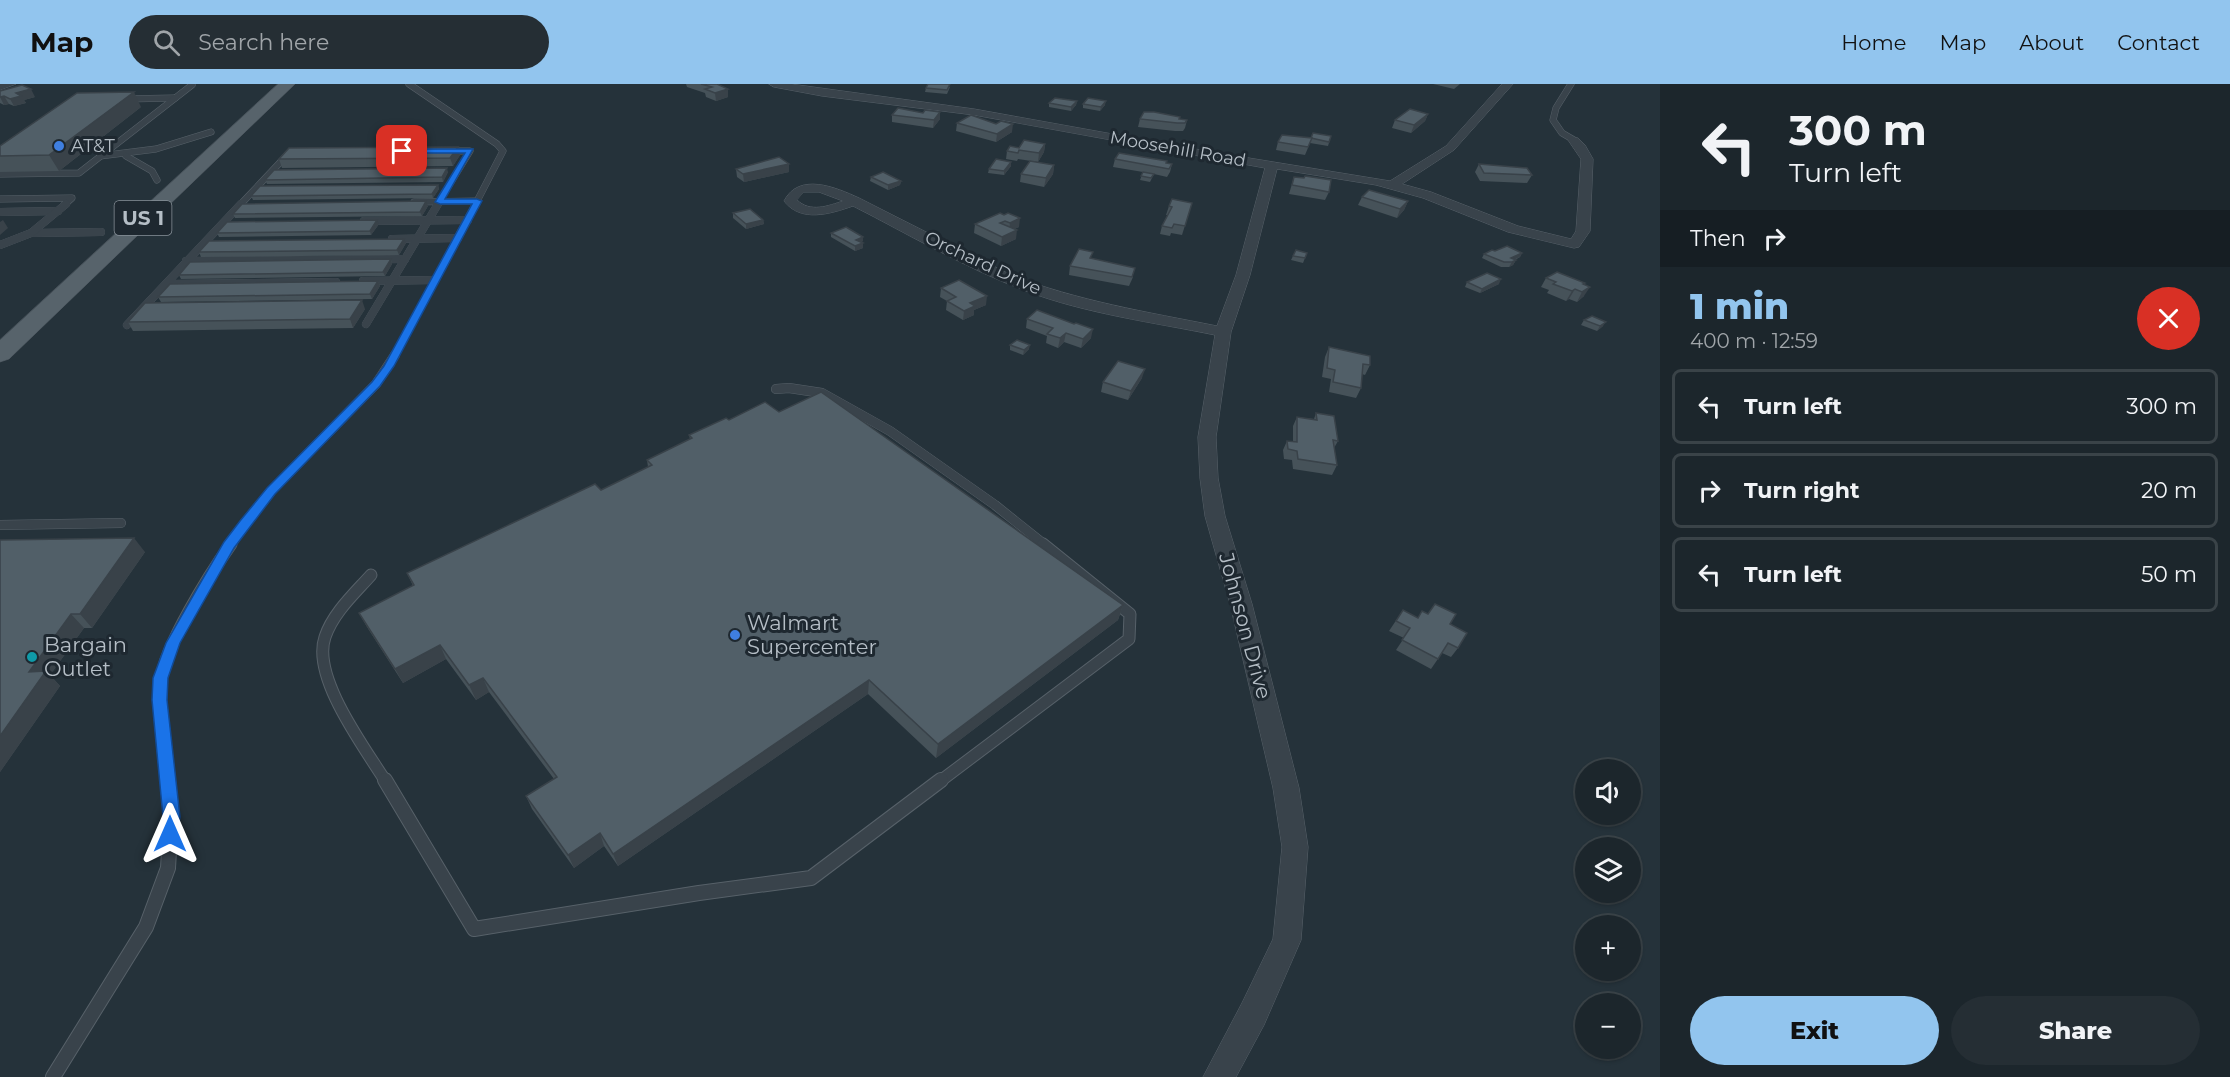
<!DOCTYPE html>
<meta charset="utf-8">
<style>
body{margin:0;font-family:Montserrat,sans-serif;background:#252e34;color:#f1f3f6;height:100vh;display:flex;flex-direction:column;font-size:22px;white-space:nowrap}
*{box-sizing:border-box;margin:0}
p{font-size:20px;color:#a0a5a9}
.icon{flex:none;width:33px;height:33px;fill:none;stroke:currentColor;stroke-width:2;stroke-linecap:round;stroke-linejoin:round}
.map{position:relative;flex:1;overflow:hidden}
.side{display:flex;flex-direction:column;background:#1c262c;width:570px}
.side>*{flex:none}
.hud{background:#1c262c;color:#f1f3f6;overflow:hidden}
.controls{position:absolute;left:1575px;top:675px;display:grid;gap:12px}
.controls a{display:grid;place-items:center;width:66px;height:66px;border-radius:50%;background:#1c262c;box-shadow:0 2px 4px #0004,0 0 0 2px #3a4348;font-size:30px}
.pin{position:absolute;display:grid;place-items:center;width:51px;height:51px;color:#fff;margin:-26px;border-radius:12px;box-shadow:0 3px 9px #0006}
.me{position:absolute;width:66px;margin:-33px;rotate:0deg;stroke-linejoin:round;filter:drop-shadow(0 0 4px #0008)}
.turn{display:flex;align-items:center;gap:21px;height:126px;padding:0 30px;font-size:27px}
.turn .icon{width:78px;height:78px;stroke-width:2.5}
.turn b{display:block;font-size:42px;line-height:51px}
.then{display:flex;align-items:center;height:57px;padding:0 30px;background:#0003;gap:12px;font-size:22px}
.round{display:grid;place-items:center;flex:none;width:63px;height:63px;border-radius:32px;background:#252e34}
.head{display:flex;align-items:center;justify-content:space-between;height:102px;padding:0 30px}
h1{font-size:36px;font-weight:800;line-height:45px;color:#92c5ee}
.action{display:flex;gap:12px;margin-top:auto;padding:12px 30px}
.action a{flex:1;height:69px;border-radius:36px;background:#92c5ee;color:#111;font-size:24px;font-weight:800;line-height:69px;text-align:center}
.action a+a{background:#252e34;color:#f1f3f6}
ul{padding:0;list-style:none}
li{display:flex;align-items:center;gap:18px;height:75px;margin:0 12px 9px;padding:0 18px;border:3px solid #3a4348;border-radius:9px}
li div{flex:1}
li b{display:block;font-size:22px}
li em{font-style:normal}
header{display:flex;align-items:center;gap:36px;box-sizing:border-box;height:84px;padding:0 30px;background:#92c5ee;color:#111}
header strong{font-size:28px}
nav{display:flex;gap:33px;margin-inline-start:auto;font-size:21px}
.search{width:420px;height:54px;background:#252e34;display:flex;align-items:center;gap:15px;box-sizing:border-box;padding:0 21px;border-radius:33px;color:#a0a5a9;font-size:22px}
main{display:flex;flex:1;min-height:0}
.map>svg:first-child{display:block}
</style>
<header>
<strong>Map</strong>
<div class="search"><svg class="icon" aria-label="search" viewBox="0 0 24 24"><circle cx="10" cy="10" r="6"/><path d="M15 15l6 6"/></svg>Search here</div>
<nav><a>Home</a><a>Map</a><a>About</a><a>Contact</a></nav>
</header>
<main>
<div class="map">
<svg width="1660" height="993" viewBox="0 0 1660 993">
<rect width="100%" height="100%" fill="#25323a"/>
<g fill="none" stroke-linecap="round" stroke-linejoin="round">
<g stroke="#576169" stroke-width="7">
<g id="service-far4">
<polyline points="409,0 497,60 503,67 475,121"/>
<polyline points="1571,0 1556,24 1553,36 1562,49 1574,56"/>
<polyline points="124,15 175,14"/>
<polyline points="100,72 156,65 211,48"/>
<polyline points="126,72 152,87 157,96"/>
<polyline points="0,90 79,89 192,1"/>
<polyline points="0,115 72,114 64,121"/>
<polyline points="414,118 477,117"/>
<polyline points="240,121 289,69"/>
<polyline points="437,121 470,67 446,67"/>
</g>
</g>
<g stroke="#576169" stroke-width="8">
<g id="service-far3">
<polyline points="0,128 58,127"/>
<polyline points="364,137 468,136"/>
<polyline points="34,149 101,148"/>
<polyline points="392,155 458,154"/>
<polyline points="0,161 31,149 66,120"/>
<polyline points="186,177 405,175"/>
<polyline points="363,197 435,196"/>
<polyline points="166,200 336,198"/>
<polyline points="366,240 438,120"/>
<polyline points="127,241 241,120"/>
<polyline points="394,273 476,120"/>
</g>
</g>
<g stroke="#576169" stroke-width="10">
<g id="service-far2">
<polyline points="776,305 789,304 822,309 890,347 995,421 1045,461"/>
<polyline points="0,441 121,439"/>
<polyline points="230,461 271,407 376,300 395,271"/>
</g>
</g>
<g stroke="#576169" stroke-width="13">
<g id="service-far1">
<path d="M371,491C354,510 333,529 325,553C311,593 365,664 386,698"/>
<path d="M168,698C165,665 157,629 161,596C165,561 210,490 231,460"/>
<polyline points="939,698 1129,555 1130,530 1043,460"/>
</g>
</g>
<g stroke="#576169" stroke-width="16">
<g id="service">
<polyline points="385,696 474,845 699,809 811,794 941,696"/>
<polyline points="53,993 146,843 168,784 171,733 168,696"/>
</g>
</g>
<g stroke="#576169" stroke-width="1">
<g id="minor">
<polygon points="0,0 16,0 0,6"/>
<path d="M769,0H791L974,25L1212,68L1390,97L1446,62L1502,0H1513L1454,66L1402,100L1431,108L1518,142L1571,155L1576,147L1581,75L1568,56L1570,54H1578L1585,61L1593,75L1590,147L1579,163L1574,164L1508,148L1423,114L1376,101L1277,85L1250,191L1231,248L1216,353L1218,394L1225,432L1252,520L1299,704L1308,763L1301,856L1264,941L1236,993H1203L1242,919L1273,855L1282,763L1273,704L1230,520L1205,432L1200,394L1198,353L1215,251C1152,238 1087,230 1026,207C967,185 910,151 853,122C830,130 801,139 784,117C799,88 835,103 859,114L1011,191C1078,217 1147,228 1217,242L1236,191L1265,84L974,31L822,12L774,3ZM804,108H819L843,117C828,122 810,129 797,116Z"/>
</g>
</g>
<g stroke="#454f57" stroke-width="1">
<polygon id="primary" points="278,0 295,0 9,275 0,278 0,256"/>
</g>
<use href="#service-far4" stroke="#39434b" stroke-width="6"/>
<use href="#service-far3" stroke="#39434b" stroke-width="8"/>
<use href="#service-far2" stroke="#39434b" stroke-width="9"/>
<use href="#service-far1" stroke="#39434b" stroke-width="11"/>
<use href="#service" stroke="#39434b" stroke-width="14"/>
<use href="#minor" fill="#39434b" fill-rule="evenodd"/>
<use href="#primary" fill="#57636b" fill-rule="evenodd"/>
</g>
<g fill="#465259">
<polygon points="686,0 717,0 728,13 716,17 706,13 705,9 687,3"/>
<polygon points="1433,0 1460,0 1454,5"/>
<polygon points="950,3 947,10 925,8 926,4"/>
<polygon points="0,7 35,13 24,16 26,19 14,22 9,20 4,21 0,19"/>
<polygon points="1077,17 1076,21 1071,27 1049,23 1049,19"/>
<polygon points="1083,20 1105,21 1100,27 1083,24"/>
<polygon points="141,23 59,87 0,88 0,62"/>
<polygon points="940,28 940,35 933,44 892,38 892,31"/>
<polygon points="1428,30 1425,37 1411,49 1392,44 1395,36"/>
<polygon points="1140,35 1180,35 1187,36 1185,44 1183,47 1175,47 1138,43"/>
<polygon points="957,39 996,40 1012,48 996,58 956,47"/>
<polygon points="1331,52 1328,62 1310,59 1305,71 1276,66 1278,58"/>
<polygon points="1045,60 1044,68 1038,78 1018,75 1017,77 1006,75 1007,67 1019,64"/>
<polygon points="458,63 460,71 453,82 282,84 279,75"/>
<polygon points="1115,75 1166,79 1172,80 1170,88 1167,93 1154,90 1150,98 1140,96 1143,88 1113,83"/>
<polygon points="789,80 789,88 744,98 737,93 736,85"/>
<polygon points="1479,80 1532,91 1527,99 1480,97 1475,88"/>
<polygon points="1054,81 1053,90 1044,103 1020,98 1021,90"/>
<polygon points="1011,82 1004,91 988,89 989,85"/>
<polygon points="448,88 443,98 267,100 265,96"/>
<polygon points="871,93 901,97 900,101 888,106 870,97"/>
<polygon points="1294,93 1329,108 1325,116 1289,110"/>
<polygon points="438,101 439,105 433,114 253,116 251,112"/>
<polygon points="1362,113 1408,117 1404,126 1397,134 1358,121"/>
<polygon points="1192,119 1182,151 1171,149 1170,152 1160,150 1162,142 1168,131 1166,131 1169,122"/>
<polygon points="428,122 422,132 235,134 233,130"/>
<polygon points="733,129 763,136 764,140 746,145 733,134"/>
<polygon points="1000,129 1019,143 1014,145 1016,155 1001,162 974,149 975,140"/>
<polygon points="379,140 371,151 219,153 217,149"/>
<polygon points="831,149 863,157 861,158 863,164 855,167 831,153"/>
<polygon points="406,159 399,171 201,173 199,168"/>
<polygon points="1296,166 1307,169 1303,179 1291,176"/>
<polygon points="1495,167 1522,169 1520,173 1515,176 1516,176 1513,181 1509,183 1501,183 1482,174 1484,170"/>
<polygon points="391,175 392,180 385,192 181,195 179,191"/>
<polygon points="1092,175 1133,193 1129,202 1069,191 1070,182"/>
<polygon points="1546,194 1584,201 1584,212 1577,218 1569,215 1566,217 1547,209 1549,206 1541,203"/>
<polygon points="378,197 380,202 372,215 161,218 158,213"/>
<polygon points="1467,198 1499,200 1480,209 1465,203"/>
<polygon points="941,204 986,221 974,226 974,231 963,236 946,226 947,217 940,213"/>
<polygon points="365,225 353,244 133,247 128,238"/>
<polygon points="1027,235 1091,254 1081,264 1064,258 1058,264 1046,259 1047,252 1026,244"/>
<polygon points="1584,236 1603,242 1597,247 1581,241"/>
<polygon points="1010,261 1029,265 1023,271 1010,266"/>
<polygon points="1329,263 1370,281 1365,291 1362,290 1361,304 1356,314 1329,308 1331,295 1322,293 1325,273"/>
<polygon points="1142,294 1128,316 1101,308 1103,298"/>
<polygon points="779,328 1123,521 1118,536 936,674 868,610 618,782 604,762 574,784 532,725 526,712 554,695 489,608 476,616 446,575 403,599 367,543 359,529 413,502 407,489 601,406 648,383 647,376 690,355 689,351 729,336"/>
<polygon points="1316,329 1338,357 1334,364 1337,381 1332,391 1293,385 1292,376 1284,375 1283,366 1287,357 1293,358 1293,342 1297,333 1314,335"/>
<polygon points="0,456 145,468 92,544 84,544 50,591 60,602 0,688"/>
<polygon points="1403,526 1418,534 1450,540 1458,564 1451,573 1442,569 1431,585 1396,566 1404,554 1389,547"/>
</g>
<g fill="#394249">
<polygon points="31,5 35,13 24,16 26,19 14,22 10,15 16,9"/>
<polygon points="728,5 728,13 716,17 715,9"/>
<polygon points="134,8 141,23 59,87 49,71"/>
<polygon points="4,12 9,20 4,21 0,13"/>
<polygon points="1077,17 1076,21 1071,27 1071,23"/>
<polygon points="1106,17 1105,21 1100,27 1101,23"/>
<polygon points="940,28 940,35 933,44 934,36"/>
<polygon points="1428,30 1425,37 1411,49 1414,41"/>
<polygon points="1013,40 1012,48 996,58 997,50"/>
<polygon points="1045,60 1044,68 1038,78 1039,69"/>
<polygon points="458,63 460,71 453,82 450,74"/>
<polygon points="1011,78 1011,82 1004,91 1004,87"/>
<polygon points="789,80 789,88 744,98 743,90"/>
<polygon points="1054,81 1053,90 1044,103 1046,94"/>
<polygon points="447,84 448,88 443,98 442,93"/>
<polygon points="901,97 900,101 888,106 888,101"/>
<polygon points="438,101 439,105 433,114 432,110"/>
<polygon points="426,117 428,122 422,132 420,128"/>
<polygon points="1408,117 1404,126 1397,134 1400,125"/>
<polygon points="1020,134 1019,143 1009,147 1010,139"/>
<polygon points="3,136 8,144 0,151 0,138"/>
<polygon points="377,136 379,140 371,151 370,147"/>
<polygon points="763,136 764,140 746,145 746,140"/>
<polygon points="1017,146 1016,155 1001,162 1002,153"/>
<polygon points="863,153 863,157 856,160 856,156"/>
<polygon points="404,155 406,159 399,171 397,166"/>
<polygon points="863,159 863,164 855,167 855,162"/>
<polygon points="1522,169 1520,173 1508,178 1511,174"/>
<polygon points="391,175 392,180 385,192 383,188"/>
<polygon points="1516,176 1513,181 1509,183 1512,178"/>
<polygon points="1501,195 1499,200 1480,209 1482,205"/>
<polygon points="378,197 380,202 372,215 370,210"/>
<polygon points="1590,203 1584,212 1577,218 1582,208"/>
<polygon points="1575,205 1569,215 1566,217 1572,207"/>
<polygon points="987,212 986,221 974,226 974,231 963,236 964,227 970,219"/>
<polygon points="362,216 365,225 353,244 350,235"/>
<polygon points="1606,238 1603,242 1597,247 1600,242"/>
<polygon points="1093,245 1091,254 1081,264 1083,255"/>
<polygon points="1066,249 1064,258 1058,264 1060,254"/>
<polygon points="1030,261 1029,265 1023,271 1024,266"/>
<polygon points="1145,285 1142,294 1128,316 1131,307"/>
<polygon points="134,454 145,468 92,544 80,530"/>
<polygon points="1123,521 1118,536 936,674 938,660"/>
<polygon points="71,530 84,544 50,591 60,602 0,688 0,652 29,588"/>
<polygon points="440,561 446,575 403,599 395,585"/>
<polygon points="483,594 489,608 476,616 469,601"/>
<polygon points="869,596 868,610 618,782 613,770"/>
<polygon points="600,749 604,762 574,784 568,771"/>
</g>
<g fill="#515f68" stroke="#394249" stroke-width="1.5">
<polygon points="701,0 717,0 728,5 715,9 705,5 712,3"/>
<polygon points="928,0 950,0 947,6 926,4"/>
<polygon points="22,1 31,5 16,9 21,12 10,15 4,12 0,13 0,7"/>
<polygon points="134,8 49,71 0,72 0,62 77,9"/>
<polygon points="1055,14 1077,17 1071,23 1049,19"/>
<polygon points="1088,14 1106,17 1101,23 1083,20"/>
<polygon points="898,24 923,29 925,26 940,28 934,36 892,31"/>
<polygon points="1410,25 1428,30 1414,41 1395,36"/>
<polygon points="1144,28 1154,28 1180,33 1179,35 1187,36 1185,39 1177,39 1140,35"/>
<polygon points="971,31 996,40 1001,37 1013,40 997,50 957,39"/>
<polygon points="1313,49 1331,52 1329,58 1311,54"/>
<polygon points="1282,51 1312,54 1308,63 1278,58"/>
<polygon points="1024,56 1045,60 1039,69 1019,66 1018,69 1007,67 1010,62 1019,64"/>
<polygon points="458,63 450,74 279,75 289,64"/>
<polygon points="1119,69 1167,77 1166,79 1172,80 1169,85 1115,75"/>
<polygon points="779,73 789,80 743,90 736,85"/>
<polygon points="996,75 1011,78 1004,87 989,85"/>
<polygon points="1030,77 1054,81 1046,94 1021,90"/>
<polygon points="1479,80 1527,84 1532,91 1484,89"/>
<polygon points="447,84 442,93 265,96 274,86"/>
<polygon points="883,88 901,97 888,101 871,93"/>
<polygon points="1143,88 1154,90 1151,94 1141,92"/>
<polygon points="1305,92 1331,96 1329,108 1292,101 1294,93 1304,94"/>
<polygon points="438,101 432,110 251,112 260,102"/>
<polygon points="1369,106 1408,117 1400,125 1362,113"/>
<polygon points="1172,115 1192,119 1185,142 1174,140 1172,144 1162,142 1172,123 1169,122"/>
<polygon points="426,117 420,128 233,130 242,120"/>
<polygon points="750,125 763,136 746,140 733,129"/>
<polygon points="1000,129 1004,131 1008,129 1020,134 1010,139 1005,137 1000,139 1017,146 1002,153 975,140"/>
<polygon points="377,136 370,147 217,149 227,138"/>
<polygon points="846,143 863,153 856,156 863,159 855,162 831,149"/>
<polygon points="404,155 397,166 199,168 209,157"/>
<polygon points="1507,162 1522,169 1511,174 1516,176 1512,178 1504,178 1484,170 1492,166 1495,167"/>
<polygon points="1079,165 1093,168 1090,174 1135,184 1132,193 1070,182"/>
<polygon points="1296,166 1307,169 1305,174 1293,172"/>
<polygon points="391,175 383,188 179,191 190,178"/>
<polygon points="1557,188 1585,199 1583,200 1590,203 1582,208 1575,205 1572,207 1553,200 1556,198 1546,194"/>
<polygon points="1487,189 1501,195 1482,205 1467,198"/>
<polygon points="959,196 987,212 970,219 975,222 964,227 947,217 956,213 941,204"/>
<polygon points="378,197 370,210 158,213 170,200"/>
<polygon points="362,216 350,235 128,238 145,219"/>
<polygon points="1037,226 1074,240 1076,239 1093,245 1083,255 1066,249 1060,254 1047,250 1053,244 1027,235"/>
<polygon points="1592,232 1606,238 1600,242 1584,236"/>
<polygon points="1017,256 1030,261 1024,266 1010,261"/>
<polygon points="1329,263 1370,272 1370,281 1363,280 1361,304 1333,298 1335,286 1327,284"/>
<polygon points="1118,277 1145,285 1131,307 1103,298"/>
<polygon points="821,308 1123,521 938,660 869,596 613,770 600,749 568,771 526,712 557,693 483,594 469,601 440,561 395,585 359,529 414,501 407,489 595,400 601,406 652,381 647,376 692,354 689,351 726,334 729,336 765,318 779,328"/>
<polygon points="1316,329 1334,332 1338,357 1333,356 1337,381 1298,375 1297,367 1288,365 1287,357 1297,358 1297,333 1317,336"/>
<polygon points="134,454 80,530 71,530 29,588 46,587 0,652 0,456"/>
<polygon points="1435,520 1456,530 1450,540 1467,549 1458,564 1448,559 1438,575 1402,556 1410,544 1396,537 1403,526 1418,534 1422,527 1428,530"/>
</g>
<polygon fill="#1a73e8" stroke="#114b97" stroke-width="1.5" points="402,65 473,65 445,115 477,115 482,117 394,282 380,302 275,410 234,464 180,559 168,594 167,616 180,733 176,756 170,758 164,756 162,750 163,733 152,616 153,594 166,559 224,458 240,437 267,404 372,298 384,282 472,120 440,120 435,118 465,69 399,69 398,67"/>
<g fill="#3f7fe0" stroke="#1e2830" stroke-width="2">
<circle cx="59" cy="62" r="6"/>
<circle cx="735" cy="551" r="6"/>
</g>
<circle fill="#0f9aa8" stroke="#1e2830" stroke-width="2" cx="32" cy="573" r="6"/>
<g text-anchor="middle" stroke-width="6" stroke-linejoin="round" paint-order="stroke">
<g font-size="18" fill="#b5bec6" stroke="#1e2830" text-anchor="start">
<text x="71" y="68">AT&amp;T</text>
</g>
<g font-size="18" fill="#b5bec6" stroke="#1e2830">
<text transform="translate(1178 65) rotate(10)" y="6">Moosehill Road</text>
<text transform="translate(983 179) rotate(25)" y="6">Orchard Drive</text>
</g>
<rect fill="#1e2830" stroke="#889199" stroke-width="1.5" x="114.5" y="117" width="57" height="34" rx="4.5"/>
<g font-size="20" font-weight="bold" fill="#b5bec6">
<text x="143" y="141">US 1</text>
</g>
<g font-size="21" fill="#b5bec6" stroke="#1e2830" text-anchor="start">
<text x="747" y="546">Walmart<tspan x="747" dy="24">Supercenter</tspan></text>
<text x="44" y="568">Bargain<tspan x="44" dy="24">Outlet</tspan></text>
</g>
<g font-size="21" fill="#b5bec6" stroke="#1e2830">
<text transform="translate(1245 542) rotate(75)" y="7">Johnson Drive</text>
</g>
</g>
</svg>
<div class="controls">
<a><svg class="icon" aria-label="sound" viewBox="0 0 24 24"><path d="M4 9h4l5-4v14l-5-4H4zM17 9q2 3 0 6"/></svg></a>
<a><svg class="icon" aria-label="layers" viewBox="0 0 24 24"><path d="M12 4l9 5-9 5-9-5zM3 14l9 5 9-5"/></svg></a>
<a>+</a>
<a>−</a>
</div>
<div class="pin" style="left:402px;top:67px;background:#d93025"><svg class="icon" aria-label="arrive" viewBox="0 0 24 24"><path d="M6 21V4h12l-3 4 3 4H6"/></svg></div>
<svg class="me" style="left:170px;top:750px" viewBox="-20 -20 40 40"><path d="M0-17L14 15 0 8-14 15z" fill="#1a73e8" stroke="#fff" stroke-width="4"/></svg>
</div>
<section class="side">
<div class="hud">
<div class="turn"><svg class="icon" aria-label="left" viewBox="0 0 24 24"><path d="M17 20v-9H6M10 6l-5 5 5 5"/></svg><div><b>300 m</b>Turn left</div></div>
<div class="then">Then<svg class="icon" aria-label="right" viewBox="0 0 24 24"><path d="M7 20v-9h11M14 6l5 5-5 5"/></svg></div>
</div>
<div class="head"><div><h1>1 min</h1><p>400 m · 12:59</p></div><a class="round" style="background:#d93025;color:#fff"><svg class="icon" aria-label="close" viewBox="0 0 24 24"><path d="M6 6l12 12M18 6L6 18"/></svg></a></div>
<ul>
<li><svg class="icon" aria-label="left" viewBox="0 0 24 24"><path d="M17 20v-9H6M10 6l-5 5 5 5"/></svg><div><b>Turn left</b></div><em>300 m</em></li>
<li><svg class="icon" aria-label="right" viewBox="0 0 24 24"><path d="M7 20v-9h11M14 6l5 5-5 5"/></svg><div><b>Turn right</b></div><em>20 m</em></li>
<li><svg class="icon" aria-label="left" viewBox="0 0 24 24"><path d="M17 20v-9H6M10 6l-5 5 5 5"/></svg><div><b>Turn left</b></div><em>50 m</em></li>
</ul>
<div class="action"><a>Exit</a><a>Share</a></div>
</section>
</main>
